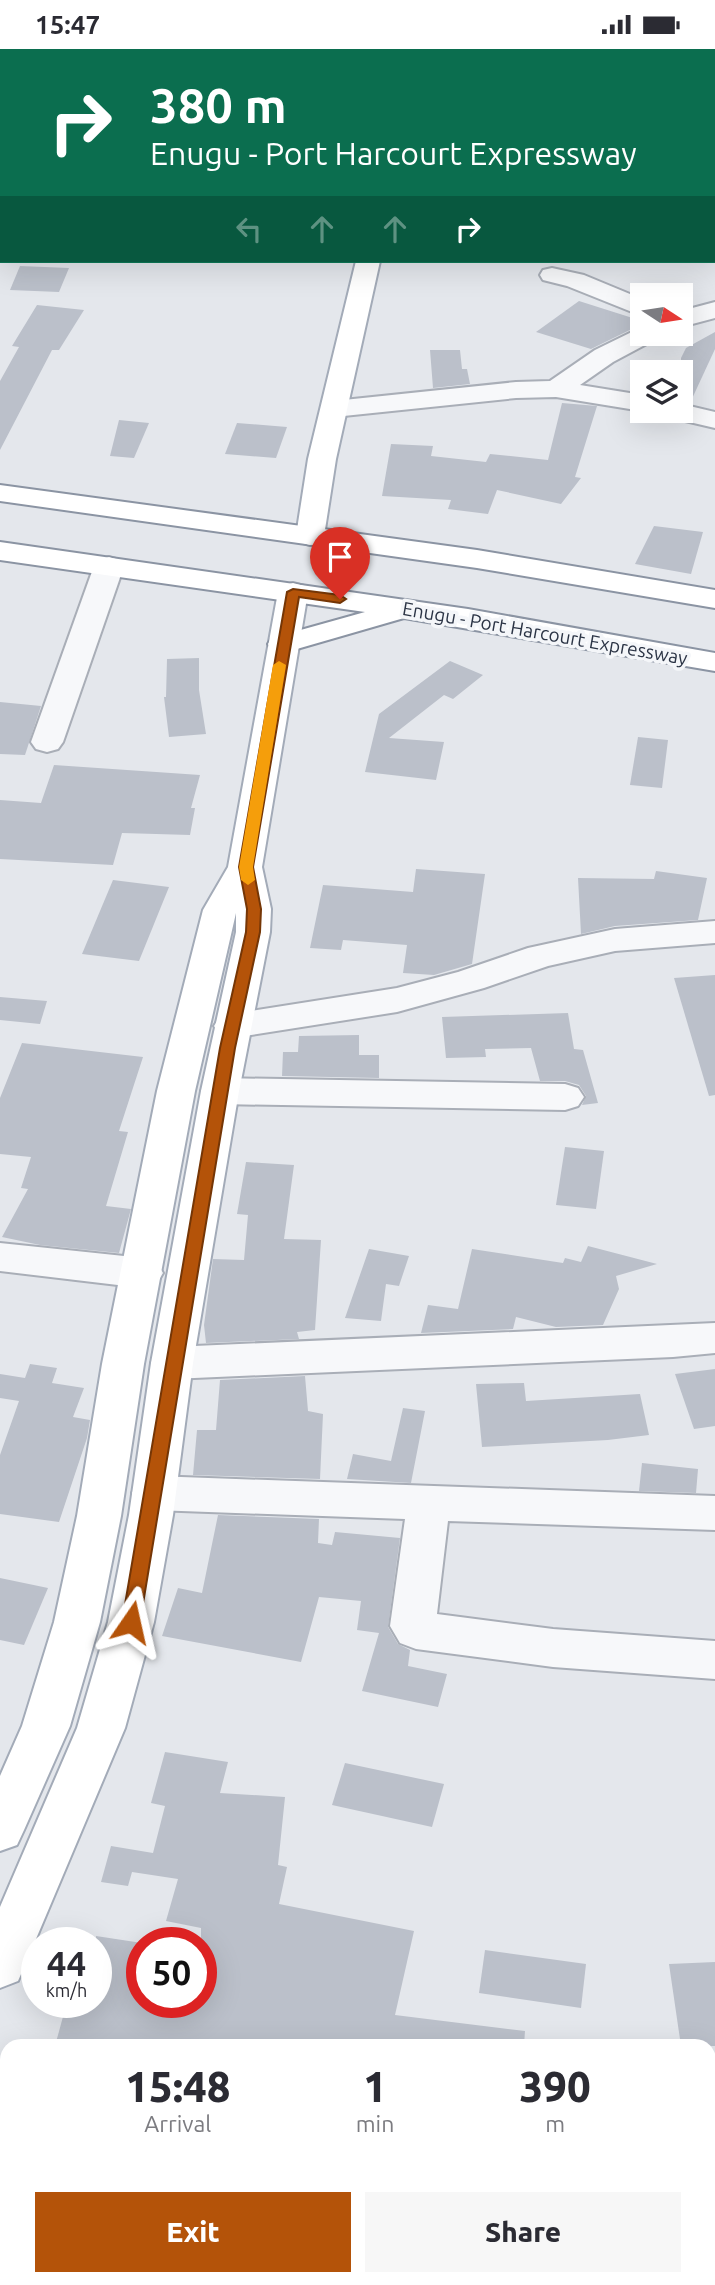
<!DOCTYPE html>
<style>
body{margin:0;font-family:Ubuntu,sans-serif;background:#f7f7f7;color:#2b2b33;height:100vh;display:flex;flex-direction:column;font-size:26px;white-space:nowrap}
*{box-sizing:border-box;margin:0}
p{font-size:23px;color:#7c7c81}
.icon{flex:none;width:38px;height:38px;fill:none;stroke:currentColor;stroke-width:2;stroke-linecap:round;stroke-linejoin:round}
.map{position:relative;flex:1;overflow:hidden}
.details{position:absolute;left:0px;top:1990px;width:716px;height:247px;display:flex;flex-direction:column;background:#fff;border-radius:21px 21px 0 0;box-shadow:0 7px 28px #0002}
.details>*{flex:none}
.guide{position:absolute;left:0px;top:0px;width:716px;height:214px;box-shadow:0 7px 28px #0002;background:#0b6e4f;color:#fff;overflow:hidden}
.needle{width:46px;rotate:102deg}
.controls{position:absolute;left:630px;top:234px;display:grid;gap:14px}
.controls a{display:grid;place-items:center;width:63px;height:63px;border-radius:0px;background:#fff;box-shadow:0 7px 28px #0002;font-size:35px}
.speed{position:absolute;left:21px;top:1878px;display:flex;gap:14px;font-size:35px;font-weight:700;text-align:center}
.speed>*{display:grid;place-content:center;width:91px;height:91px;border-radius:50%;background:#fff;box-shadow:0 7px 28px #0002;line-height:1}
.speed small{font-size:18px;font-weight:400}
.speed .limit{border:10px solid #d22;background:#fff;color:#111}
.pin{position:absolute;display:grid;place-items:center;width:60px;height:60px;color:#fff;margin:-72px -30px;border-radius:50% 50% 50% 0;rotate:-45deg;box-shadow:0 0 7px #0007}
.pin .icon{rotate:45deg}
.me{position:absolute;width:77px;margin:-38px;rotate:11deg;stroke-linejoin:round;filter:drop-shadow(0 0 5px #0008)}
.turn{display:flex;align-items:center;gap:24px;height:147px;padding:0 35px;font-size:32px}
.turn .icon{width:91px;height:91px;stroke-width:2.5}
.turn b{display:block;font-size:49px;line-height:60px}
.lanes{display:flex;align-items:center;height:66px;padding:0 35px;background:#0003;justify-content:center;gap:35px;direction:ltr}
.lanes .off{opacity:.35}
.eta{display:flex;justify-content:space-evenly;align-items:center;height:119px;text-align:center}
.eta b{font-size:42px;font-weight:800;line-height:49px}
.primary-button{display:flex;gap:14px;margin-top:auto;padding:14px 35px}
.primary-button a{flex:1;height:80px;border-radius:0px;background:#b45309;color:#fff;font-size:28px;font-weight:800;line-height:80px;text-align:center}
.primary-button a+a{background:#f7f7f7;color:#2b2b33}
.status{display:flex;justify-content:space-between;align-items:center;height:49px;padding:0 35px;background:#fff;direction:ltr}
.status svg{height:19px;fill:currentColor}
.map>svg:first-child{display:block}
</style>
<div class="status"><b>15:47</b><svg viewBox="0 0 49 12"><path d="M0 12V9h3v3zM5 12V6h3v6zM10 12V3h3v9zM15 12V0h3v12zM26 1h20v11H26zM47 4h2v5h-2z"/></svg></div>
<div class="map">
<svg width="715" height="2236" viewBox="0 0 715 2236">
<rect width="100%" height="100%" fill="#e4e7ec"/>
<g fill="#bbc0ca">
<polygon points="20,217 69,219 59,243 10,241"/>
<polygon points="579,252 642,272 642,275 591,300 536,283"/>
<polygon points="37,256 84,261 59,301 52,301 0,401 0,332 19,298 12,297"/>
<polygon points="715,283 715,300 690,354 681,353 681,309 686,299"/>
<polygon points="430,301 460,301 462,320 467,320 470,335 433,339"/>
<polygon points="562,354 597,357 575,428 581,429 561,455 497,441 488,465 448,460 451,451 382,447 391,395 433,397 431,407 486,413 490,405 548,411"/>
<polygon points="119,371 149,374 134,409 110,407"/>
<polygon points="237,374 287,378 276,409 225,405"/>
<polygon points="654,477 703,483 691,525 635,515"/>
<polygon points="199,609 199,641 206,685 169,688 164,648 166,648 167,610"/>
<polygon points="450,612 483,626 453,650 444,646 389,689 444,693 436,731 365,723 379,665"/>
<polygon points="0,653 41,657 25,706 0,705"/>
<polygon points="638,688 668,691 662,739 630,736"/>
<polygon points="54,716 200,726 191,759 195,759 190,786 122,784 113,816 0,810 0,751 41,754"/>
<polygon points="416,820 485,825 472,915 434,926 403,924 407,896 343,891 341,901 310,899 323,836 413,843"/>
<polygon points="656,822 707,829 698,871 615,877 581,885 578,829 654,830"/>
<polygon points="113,831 169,838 139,912 82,905"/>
<polygon points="715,926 715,1046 709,1047 674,929"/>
<polygon points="0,948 47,952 40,975 0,971"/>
<polygon points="568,964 574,1000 583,1001 598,1054 582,1056 586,1047 579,1036 565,1032 540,1032 531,999 485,1000 486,1008 446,1009 442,968"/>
<polygon points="359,986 359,1006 379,1006 379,1029 282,1027 283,1003 298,1003 299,987"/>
<polygon points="22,994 143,1008 119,1082 128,1083 106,1157 131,1160 119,1204 40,1196 2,1188 28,1140 21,1139 31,1108 0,1105 0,1049"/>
<polygon points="565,1098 604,1102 596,1160 556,1156"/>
<polygon points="246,1113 294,1116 284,1190 321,1191 315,1281 297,1283 299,1290 206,1294 204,1276 213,1210 244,1211 248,1166 237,1165"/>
<polygon points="588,1197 657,1215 616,1227 619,1240 603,1276 556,1278 516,1268 513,1280 421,1284 428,1256 458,1260 472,1200 563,1214 565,1209 581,1213"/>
<polygon points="369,1200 409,1207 399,1237 386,1235 381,1272 345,1269"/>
<polygon points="30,1315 57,1319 52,1334 84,1339 73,1368 90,1371 87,1389 59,1473 0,1465 0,1406 19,1352 0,1349 0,1325 25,1329"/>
<polygon points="715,1320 715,1377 694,1380 675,1325"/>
<polygon points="305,1327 308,1362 323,1365 320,1430 193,1426 197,1381 216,1381 220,1331"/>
<polygon points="524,1334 526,1352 640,1345 649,1386 608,1391 482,1398 476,1335"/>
<polygon points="403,1359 425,1362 411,1434 347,1430 353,1405 391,1412"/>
<polygon points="642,1414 698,1420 696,1444 639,1442"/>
<polygon points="218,1466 319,1470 318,1494 332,1496 335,1483 400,1489 388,1578 398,1595 410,1601 408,1617 447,1625 438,1658 362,1642 379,1584 357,1581 361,1552 319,1548 301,1613 162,1587 178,1539 202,1544"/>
<polygon points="0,1529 48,1539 24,1596 0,1591"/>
<polygon points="165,1703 228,1713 220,1744 285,1748 278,1816 287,1818 279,1855 414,1882 395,1966 525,1982 524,1997 55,1997 67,1953 96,1953 96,1887 142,1894 142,1953 201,1953 201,1879 166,1872 178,1830 132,1823 128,1837 101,1833 111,1797 153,1804 165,1757 151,1754"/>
<polygon points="345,1714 444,1735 432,1778 332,1756"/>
<polygon points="485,1901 586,1915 581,1959 479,1944"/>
<polygon points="715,1913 715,1997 681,1997 669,1915"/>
</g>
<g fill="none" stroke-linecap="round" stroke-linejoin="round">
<g stroke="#a9aeb7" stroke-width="4">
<g id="minor">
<polygon points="92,0 114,0 90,2"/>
<polygon points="279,0 324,0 326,2 280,2"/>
<polygon points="525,0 560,0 562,2 526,2"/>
<rect x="0" y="42" width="2" height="14"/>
<rect x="714" y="44" width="1" height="14"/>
<polygon points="2,76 2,90 0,91 0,77"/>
<rect x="714" y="132" width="1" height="14"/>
<rect x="0" y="137" width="2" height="14"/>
<polygon points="552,219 584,226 642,250 642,267 567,237 543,231 540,226 543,221"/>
<polygon points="715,253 715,269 681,278 681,262"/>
<polygon points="642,278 642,285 660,285 656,290 613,313 580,336 642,346 642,362 556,348 516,349 334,368 324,366 321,360 324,354 334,352 516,333 550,332 595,301"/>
<polygon points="681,355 715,363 715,379 668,368 665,362 681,362"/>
<polygon points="109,508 119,511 124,517 63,693 58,700 47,703 36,700 31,693 94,517 99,511"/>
<polygon points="715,872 715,894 615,902 548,917 484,939 397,963 232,989 219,985 214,977 219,969 232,965 397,939 458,923 528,899 615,880"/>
<polygon points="220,1029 565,1035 578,1039 584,1048 578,1057 565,1061 220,1055 207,1051 201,1042 207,1033"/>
<polygon points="0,1194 143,1209 157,1214 163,1224 157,1234 143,1239 0,1222"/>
<polygon points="715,1274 715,1304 673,1308 172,1330 157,1325 151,1314 157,1303 172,1298"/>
<polygon points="154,1427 715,1447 715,1481 448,1472 437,1565 553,1580 715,1592 715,1630 553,1618 416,1600 400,1594 390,1577 405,1470 154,1461 139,1456 132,1444 139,1432"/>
<polygon points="709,2126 715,2126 715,2180 709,2179"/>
<rect x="0" y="2145" width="7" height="54"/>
<polygon points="301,2230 357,2230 358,2236 302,2236"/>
</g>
</g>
<g stroke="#a3abb8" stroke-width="4">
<g id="major">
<polygon points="438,0 460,0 437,2"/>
<polygon points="356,212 380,212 336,410 324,487 320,493 310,496 300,493 296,487 308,410"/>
<polygon points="293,534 304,537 308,543 262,818 271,860 270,883 239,1042 193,1314 173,1466 154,1573 125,1679 25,1916 18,1932 0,1939 0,1858 77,1679 108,1573 129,1466 151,1314 201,1042 236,883 236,864 195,1042 144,1315 121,1467 100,1573 70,1677 24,1781 17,1796 0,1802 0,1727 22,1677 54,1573 77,1467 102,1315 157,1042 203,861 228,818 278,543 282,537"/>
</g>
</g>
<g stroke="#8b94a3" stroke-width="4">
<g id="highway">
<polygon points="0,436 477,501 715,541 715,559 477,519 0,452"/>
<polygon points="0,493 468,560 715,604 715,622 404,569 283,604 272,601 268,595 272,589 365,563 0,511"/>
</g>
</g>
<use href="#minor" fill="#f7f8fa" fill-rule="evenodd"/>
<use href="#major" fill="#fff" fill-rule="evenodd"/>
<use href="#highway" fill="#fff" fill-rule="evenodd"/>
</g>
<polygon fill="#b45309" stroke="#753606" stroke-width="2" points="293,540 340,546 346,550 340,554 299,548 253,818 261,860 260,883 235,999 140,1573 138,1579 131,1581 124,1579 122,1573 220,999 246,883 247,860 239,818 287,543"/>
<polygon fill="#f59e0b" points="279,612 286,616 253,818 255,831 248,836 241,831 239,818 273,616"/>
<g text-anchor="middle" stroke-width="7" stroke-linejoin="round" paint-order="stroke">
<g font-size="19" fill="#2b3445" stroke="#f4f6f9">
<text transform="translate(545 584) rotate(10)" y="7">Enugu - Port Harcourt Expressway</text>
</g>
</g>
</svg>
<div class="controls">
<a><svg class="needle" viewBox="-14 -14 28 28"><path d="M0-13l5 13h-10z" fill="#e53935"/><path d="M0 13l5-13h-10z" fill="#7c7c81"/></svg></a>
<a><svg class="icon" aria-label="layers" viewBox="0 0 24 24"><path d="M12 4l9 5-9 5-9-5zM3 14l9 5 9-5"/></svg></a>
</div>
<div class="speed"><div>44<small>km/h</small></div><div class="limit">50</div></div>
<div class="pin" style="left:340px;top:550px;background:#d93025"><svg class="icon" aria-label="arrive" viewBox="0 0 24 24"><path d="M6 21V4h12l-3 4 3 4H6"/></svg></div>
<svg class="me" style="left:131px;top:1573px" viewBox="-20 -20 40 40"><path d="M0-17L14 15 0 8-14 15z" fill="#b45309" stroke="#fff" stroke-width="4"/></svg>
<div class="guide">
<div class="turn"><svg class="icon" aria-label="right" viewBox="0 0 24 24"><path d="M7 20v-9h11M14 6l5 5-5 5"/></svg><div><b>380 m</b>Enugu - Port Harcourt Expressway</div></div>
<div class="lanes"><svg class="icon off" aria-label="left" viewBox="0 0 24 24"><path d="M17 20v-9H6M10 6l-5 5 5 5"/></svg><svg class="icon off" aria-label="ahead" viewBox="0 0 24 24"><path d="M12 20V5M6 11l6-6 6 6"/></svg><svg class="icon off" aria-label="ahead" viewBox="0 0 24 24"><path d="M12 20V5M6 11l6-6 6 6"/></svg><svg class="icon" aria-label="right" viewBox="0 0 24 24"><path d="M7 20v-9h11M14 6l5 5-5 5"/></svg></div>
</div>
<section class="details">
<div class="eta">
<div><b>15:48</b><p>Arrival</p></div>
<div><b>1</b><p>min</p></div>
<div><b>390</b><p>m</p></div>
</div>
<div class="primary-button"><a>Exit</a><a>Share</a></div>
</section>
</div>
